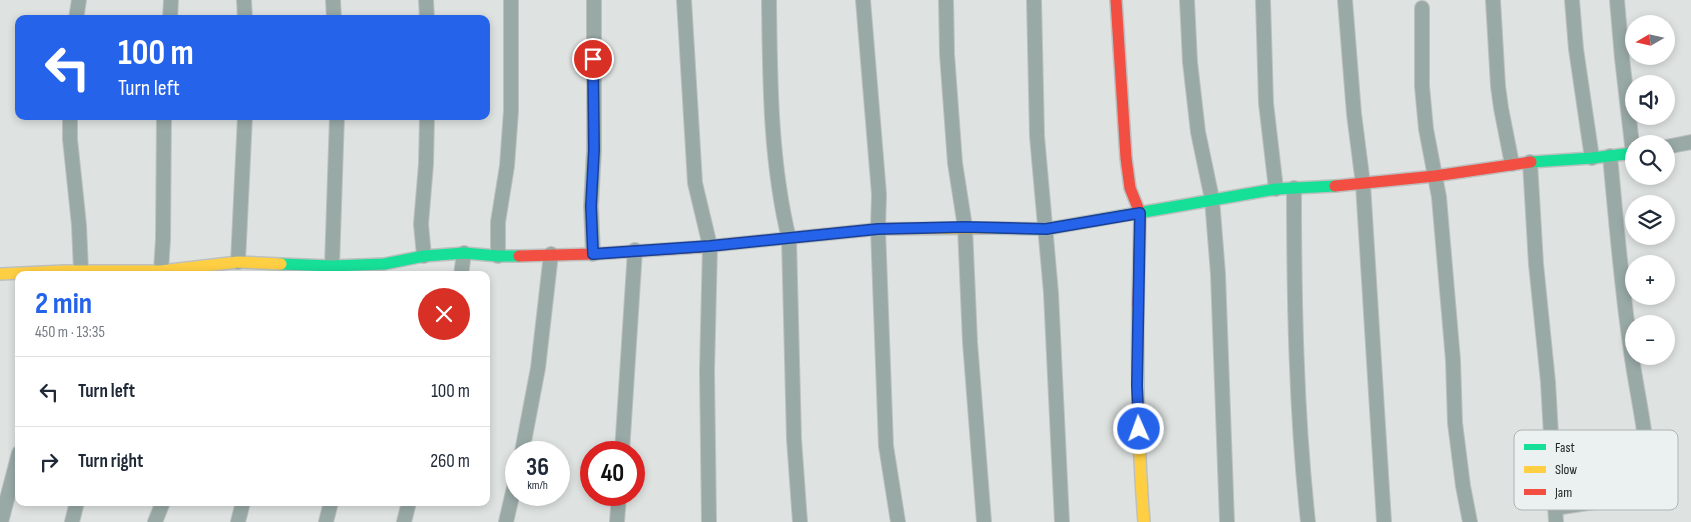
<!DOCTYPE html>
<meta charset="utf-8">
<style>
body{margin:0;font-family:"Sofia Sans Condensed",sans-serif;background:#f2f2f3;color:#1f2937;height:100vh;display:flex;flex-direction:column;font-size:19px;white-space:nowrap}
*{box-sizing:border-box;margin:0}
p{font-size:16px;color:#747a83}
.icon{flex:none;width:28px;height:28px;fill:none;stroke:currentColor;stroke-width:2;stroke-linecap:round;stroke-linejoin:round}
.map{position:relative;flex:1;overflow:hidden}
.details{position:absolute;left:15px;top:271px;width:475px;height:235px;display:flex;flex-direction:column;background:#fff;border-radius:10px;box-shadow:0 2px 8px #0003}
.details>*{flex:none}
.hud{position:absolute;left:15px;top:15px;width:475px;height:105px;border-radius:10px;box-shadow:0 2px 8px #0003;background:#2563eb;color:#fff;overflow:hidden}
.needle{width:32px;rotate:261deg}
.buttons{position:absolute;left:1625px;top:15px;display:grid;gap:10px}
.buttons a{display:grid;place-items:center;width:50px;height:50px;border-radius:50%;background:#fff;box-shadow:0 2px 8px #0003;font-size:25px}
.speed{position:absolute;left:505px;top:441px;display:flex;gap:10px;font-size:25px;font-weight:700;text-align:center}
.speed>*{display:grid;place-content:center;width:65px;height:65px;border-radius:50%;background:#fff;box-shadow:0 2px 8px #0003;line-height:1}
.speed small{font-size:12px;font-weight:400}
.speed .limit{border:8px solid #d22;background:#fff;color:#111}
.pin{position:absolute;display:grid;place-items:center;width:42px;height:42px;color:#fff;margin:-21px;border:2px solid #fff;border-radius:50%;box-shadow:0 1px 5px #0007}
.me{position:absolute;width:55px;margin:-28px;rotate:358deg;stroke-linejoin:round;filter:drop-shadow(0 0 4px #0008)}
.turn{display:flex;align-items:center;gap:18px;height:105px;padding:0 20px;font-size:22px}
.turn .icon{width:65px;height:65px;stroke-width:2.5}
.turn b{display:block;font-size:35px;line-height:42px}
.round{display:grid;place-items:center;flex:none;width:52px;height:52px;border-radius:26px;background:#f2f2f3}
.overview{display:flex;align-items:center;justify-content:space-between;height:85px;padding:0 20px}
h1{font-size:30px;font-weight:700;line-height:38px;color:#2563eb}
ul{padding:0;list-style:none}
li{display:flex;align-items:center;gap:15px;height:70px;padding:0 20px;border-top:1px solid #e0e1e3}
li div{flex:1}
li b{display:block;font-size:19px}
li em{font-style:normal}
.map>svg:first-child{display:block}
</style>
<div class="map">
<svg width="1691" height="522" viewBox="0 0 1691 522">
<rect width="100%" height="100%" fill="#dee3e2"/>
<g fill="none" stroke-linecap="round" stroke-linejoin="round">
<g stroke="#bdc0bf" stroke-width="16">
<g id="street">
<polyline points="244,0 245,19"/>
<polyline points="333,0 334,19"/>
<polyline points="426,0 427,19"/>
<polyline points="684,0 695,183 710,246 707,371 709,522"/>
<path d="M769,0C770,80 770,161 789,239L794,439L800,522"/>
<polyline points="863,0 879,194 878,229 886,446 898,522"/>
<polyline points="946,0 947,54 955,163 965,227 970,342 984,522"/>
<polyline points="1034,0 1037,136 1051,293 1062,522"/>
<polyline points="1187,0 1190,62 1198,132 1212,199 1218,274 1227,522"/>
<polyline points="1263,0 1266,103 1276,189"/>
<polyline points="1345,0 1354,114 1363,184 1384,522"/>
<polyline points="1493,0 1498,86 1501,108 1512,164"/>
<polyline points="1572,0 1576,49 1592,158"/>
<polyline points="1617,0 1622,58 1633,153"/>
<polyline points="1422,8 1422,86 1426,129 1439,197 1453,360 1455,423 1463,486 1470,522"/>
<polyline points="76,19 79,0"/>
<polyline points="170,19 171,0"/>
<polyline points="70,116 70,139 79,225 81,271"/>
<polyline points="1666,147 1691,142"/>
<polyline points="1530,162 1536,264 1548,382 1556,522"/>
<path d="M1294,188C1294,299 1296,411 1308,522"/>
<polyline points="593,254 591,206 594,150 594,0"/>
<polyline points="424,256 421,224 426,164 427,116"/>
<polyline points="498,256 498,222 507,166 511,111 511,0"/>
<polyline points="238,262 245,116"/>
<polyline points="332,266 337,116"/>
<polyline points="161,271 163,239 164,116"/>
<polyline points="461,275 464,253"/>
<polyline points="522,452 538,368 551,254"/>
<polyline points="622,452 635,250"/>
<path d="M1555,508L1641,495L1648,491C1650,442 1636,393 1630,344C1621,282 1616,219 1610,156"/>
<polyline points="1,522 19,453"/>
<polyline points="72,522 77,502"/>
<polyline points="155,522 163,502"/>
<polyline points="238,522 243,502"/>
<polyline points="326,522 331,502"/>
<polyline points="404,522 409,502"/>
<polyline points="506,522 516,479"/>
<polyline points="617,522 619,495"/>
</g>
</g>
<g stroke="#bdc0bf" stroke-width="14">
<g id="fast">
<polyline points="1531,162 1592,158 1634,153"/>
<polyline points="995,228 1046,229 1276,189 1335,186"/>
<polyline points="281,264 332,266 384,264 424,256 464,253 498,256 519,256"/>
</g>
</g>
<g stroke="#bdc0bf" stroke-width="14">
<g id="slow">
<polyline points="700,247 878,229 995,228"/>
<polyline points="0,274 63,271 161,271 238,262 281,264"/>
<path d="M1138,305C1137,378 1138,450 1144,522"/>
</g>
</g>
<g stroke="#bdc0bf" stroke-width="14">
<g id="jam">
<polyline points="1116,0 1126,158 1130,188 1140,213 1138,305"/>
<polyline points="1335,186 1435,176 1531,162"/>
<polyline points="519,256 593,254 700,247"/>
</g>
</g>
<use href="#street" stroke="#98a9a6" stroke-width="14"/>
<use href="#fast" stroke="#16e098" stroke-width="11"/>
<use href="#slow" stroke="#ffcf43" stroke-width="11"/>
<use href="#jam" stroke="#f24e42" stroke-width="11"/>
</g>
<g fill="none" stroke-linecap="round" stroke-linejoin="round">
<g stroke="#184099" stroke-width="12">
<polyline id="route" points="593,59 594,150 591,206 593,254 710,246 878,229 965,227 1046,229 1140,213 1137,386 1139,429"/>
</g>
<use href="#route" stroke="#2563eb" stroke-width="9"/>
</g>
<rect x="1514" y="430" width="164" height="80" rx="8" fill="#eaf1f0" stroke="#aeb4b3" stroke-width="1"/>
<rect x="1524" y="444" width="22" height="6" fill="#16e098"/>
<rect x="1524" y="466" width="22" height="7" fill="#ffcf43"/>
<rect x="1524" y="489" width="22" height="6" fill="#f24e42"/>
<g font-size="14" fill="#222524">
<text x="1555" y="452">Fast</text>
<text x="1555" y="474">Slow</text>
<text x="1555" y="497">Jam</text>
</g>
</svg>
<div class="buttons">
<a><svg class="needle" viewBox="-14 -14 28 28"><path d="M0-13l5 13h-10z" fill="#e53935"/><path d="M0 13l5-13h-10z" fill="#747a83"/></svg></a>
<a><svg class="icon" aria-label="sound" viewBox="0 0 24 24"><path d="M4 9h4l5-4v14l-5-4H4zM17 9q2 3 0 6"/></svg></a>
<a><svg class="icon" aria-label="search" viewBox="0 0 24 24"><circle cx="10" cy="10" r="6"/><path d="M15 15l6 6"/></svg></a>
<a><svg class="icon" aria-label="layers" viewBox="0 0 24 24"><path d="M12 4l9 5-9 5-9-5zM3 14l9 5 9-5"/></svg></a>
<a>+</a>
<a>−</a>
</div>
<div class="speed"><div>36<small>km/h</small></div><div class="limit">40</div></div>
<div class="pin" style="left:593px;top:59px;background:#d93025"><svg class="icon" aria-label="arrive" viewBox="0 0 24 24"><path d="M6 21V4h12l-3 4 3 4H6"/></svg></div>
<svg class="me" style="left:1139px;top:429px" viewBox="-20 -20 40 40"><circle r="17" fill="#2563eb" stroke="#fff" stroke-width="3"/><path d="M0-11L8 9 0 5-8 9z" fill="#fff"/></svg>
<div class="hud">
<div class="turn"><svg class="icon" aria-label="left" viewBox="0 0 24 24"><path d="M17 20v-9H6M10 6l-5 5 5 5"/></svg><div><b>100 m</b>Turn left</div></div>
</div>
<section class="details">
<div class="overview"><div><h1>2 min</h1><p>450 m · 13:35</p></div><a class="round" style="background:#d93025;color:#fff"><svg class="icon" aria-label="close" viewBox="0 0 24 24"><path d="M6 6l12 12M18 6L6 18"/></svg></a></div>
<ul>
<li><svg class="icon" aria-label="left" viewBox="0 0 24 24"><path d="M17 20v-9H6M10 6l-5 5 5 5"/></svg><div><b>Turn left</b></div><em>100 m</em></li>
<li><svg class="icon" aria-label="right" viewBox="0 0 24 24"><path d="M7 20v-9h11M14 6l5 5-5 5"/></svg><div><b>Turn right</b></div><em>260 m</em></li>
</ul>
</section>
</div>
